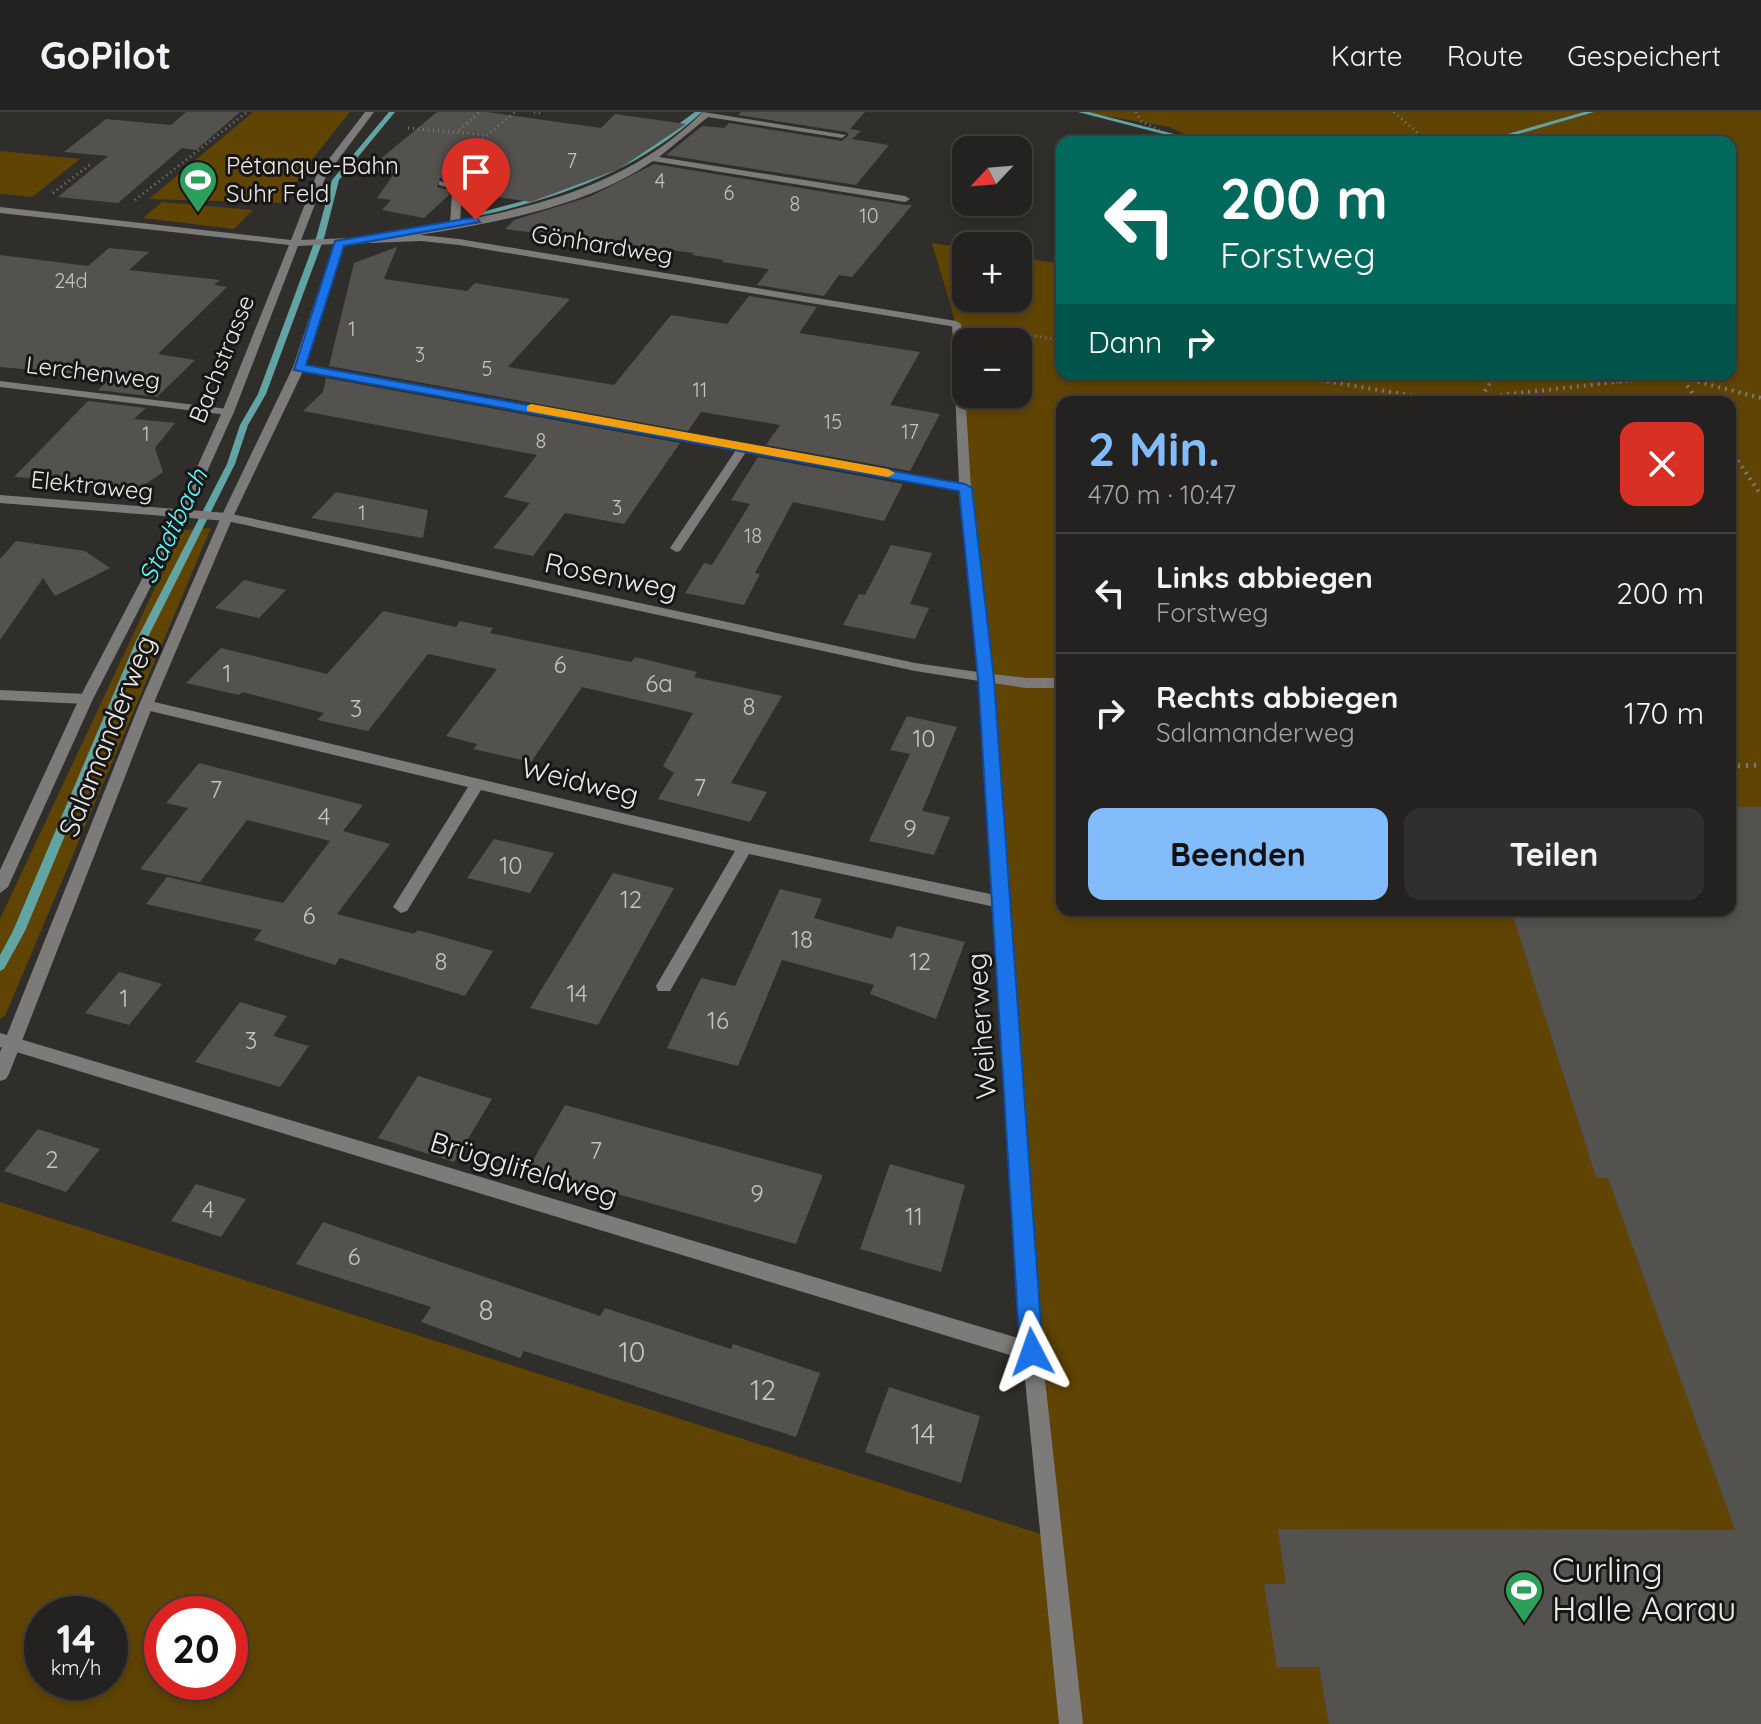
<!DOCTYPE html>
<html lang="de">
<meta charset="utf-8">
<style>
body{margin:0;font-family:Quicksand,sans-serif;background:#302f2d;color:#f1f3f6;height:100vh;display:flex;flex-direction:column;font-size:30px;white-space:nowrap}
*{box-sizing:border-box;margin:0}
p{font-size:26px;color:#a3a4a5}
.icon{flex:none;width:44px;height:44px;fill:none;stroke:currentColor;stroke-width:2;stroke-linecap:round;stroke-linejoin:round}
.map{position:relative;flex:1;overflow:hidden}
.details{position:absolute;left:1056px;top:284px;width:680px;height:520px;display:flex;flex-direction:column;background:#242220;border-radius:16px;box-shadow:0 4px 12px #0003,0 0 0 2px #413f3e}
.details>*{flex:none}
.banner{position:absolute;left:1056px;top:24px;width:680px;height:244px;border-radius:16px;box-shadow:0 4px 12px #0003,0 0 0 2px #413f3e;background:#00695c;color:#fff;overflow:hidden}
.needle{width:52px;rotate:244deg}
.controls{position:absolute;left:952px;top:24px;display:grid;gap:16px}
.controls a{display:grid;place-items:center;width:80px;height:80px;border-radius:16px;background:#242220;box-shadow:0 4px 12px #0003,0 0 0 2px #413f3e;font-size:40px}
.speed{position:absolute;left:24px;top:1484px;display:flex;gap:16px;font-size:40px;font-weight:700;text-align:center}
.speed>*{display:grid;place-content:center;width:104px;height:104px;border-radius:50%;background:#242220;box-shadow:0 4px 12px #0003,0 0 0 2px #413f3e;line-height:1}
.speed small{font-size:20px;font-weight:400}
.speed .limit{border:12px solid #d22;background:#fff;color:#111}
.pin{position:absolute;display:grid;place-items:center;width:68px;height:68px;color:#fff;margin:-82px -34px;border-radius:50% 50% 50% 0;rotate:-45deg;box-shadow:0 0 8px #0007}
.pin .icon{rotate:45deg}
.me{position:absolute;width:88px;margin:-44px;rotate:356deg;stroke-linejoin:round;filter:drop-shadow(0 0 6px #0008)}
.turn{display:flex;align-items:center;gap:28px;height:168px;padding:0 32px;font-size:36px}
.turn .icon{width:104px;height:104px;stroke-width:2.5}
.turn b{display:block;font-size:56px;line-height:68px}
.then{display:flex;align-items:center;height:76px;padding:0 32px;background:#0003;gap:16px;font-size:30px}
.round{display:grid;place-items:center;flex:none;width:84px;height:84px;border-radius:16px;background:#302f2d}
.overview{display:flex;align-items:center;justify-content:space-between;height:136px;padding:0 32px}
h1{font-size:48px;font-weight:800;line-height:60px;color:#83bcfb}
.action{display:flex;gap:16px;margin-top:auto;padding:16px 32px}
.action a{flex:1;height:92px;border-radius:16px;background:#83bcfb;color:#111;font-size:32px;font-weight:800;line-height:92px;text-align:center}
.action a+a{background:#302f2d;color:#f1f3f6}
ul{padding:0;list-style:none}
li{display:flex;align-items:center;gap:24px;height:120px;padding:0 32px;border-top:2px solid #413f3e}
li div{flex:1}
li b{display:block;font-size:30px}
li em{font-style:normal}
header{display:flex;align-items:center;gap:48px;box-sizing:border-box;height:112px;padding:0 40px;background:#242220;border-bottom:2px solid #413f3e}
header strong{font-size:38px}
nav{display:flex;gap:44px;margin-inline-start:auto;font-size:28px}
.map>svg:first-child{display:block}
</style>
<header>
<strong>GoPilot</strong>
<nav><a>Karte</a><a>Route</a><a>Gespeichert</a></nav>
</header>
<div class="map">
<svg width="1761" height="1612" viewBox="0 0 1761 1612">
<rect width="100%" height="100%" fill="#302e2b"/>
<g fill="#604403" fill-rule="evenodd">
<polygon points="253,0 350,0 302,60 285,91 149,87"/>
<path d="M1083,0H1761V1612H0V1090L1050,1425L956,212L932,131L966,136V186H1018V145L1062,152V262H1730V30H1202L1169,15ZM966,230H1018V282H966ZM1062,290H1730V798H1062ZM42,1502H110V1570H42ZM162,1502H230V1570H162Z"/>
<polygon points="0,39 80,47 32,85 0,82"/>
<polygon points="162,90 253,98 234,117 143,106"/>
<polygon points="211,416 5,904 0,907 0,807 182,418"/>
</g>
<g fill="none" stroke-linecap="round" stroke-linejoin="round">
<g fill="#62a4a3" fill-rule="evenodd">
<polygon points="389,0 395,0 339,68 325,123 266,282 248,313 235,352 146,529 25,819 4,857 0,859 0,843 13,819 136,529 227,352 240,313 258,282 317,123 332,68"/>
<path d="M695,0H702C639,58 560,86 478,104L474,102L539,85L593,65L644,37Z"/>
<polygon points="1078,0 1089,0 1205,30 1194,30"/>
<polygon points="1584,0 1594,0 1491,30 1480,30"/>
</g>
</g>
<g fill="#54524e">
<polygon points="186,0 240,0 196,38 182,36 118,91 58,85 108,44 64,40 106,7 171,13"/>
<polygon points="437,0 487,0 601,16 615,2 686,12 619,57 531,90 465,80 460,71 440,66 437,75 448,78 449,83 424,106 382,98 391,88 377,86 394,62 367,58"/>
<polygon points="741,0 865,0 850,17 861,19 852,27 889,33 856,73 666,43 702,14 724,16 729,11 842,29 849,23 846,20 738,3"/>
<polygon points="654,52 905,93 912,93 852,165 839,163 824,184 757,173 769,157 722,150 724,148 692,143 694,141 505,117 514,108 589,85"/>
<polygon points="397,135 384,167 467,179 475,171 570,187 508,255 614,273 671,203 727,212 749,184 817,195 799,221 920,240 890,293 940,302 910,359 766,333 780,313 701,300 688,319 329,254 354,151"/>
<polygon points="109,136 149,140 129,158 220,168 214,173 227,175 158,242 195,248 157,285 98,278 111,265 0,255 0,143 88,154"/>
<polygon points="326,266 680,331 624,412 565,401 533,444 493,436 530,391 504,385 537,343 303,299 323,280"/>
<polygon points="88,289 146,296 134,307 175,311 155,336 163,360 139,377 82,374 85,369 14,365"/>
<polygon points="758,345 903,372 884,409 793,390 755,461 760,462 744,493 685,481 704,451 712,453 750,392 731,388"/>
<polygon points="336,380 428,398 423,426 311,406"/>
<polygon points="16,429 85,439 110,456 55,484 43,466 0,528 0,447"/>
<polygon points="891,433 932,441 910,492 929,496 915,527 843,513 859,482 865,483"/>
<polygon points="244,468 286,478 259,506 215,496"/>
<polygon points="383,499 456,515 460,509 493,516 490,521 631,550 635,545 697,560 694,565 782,584 731,671 767,680 750,710 658,687 674,661 663,654 693,601 582,575 531,650 473,637 477,632 446,624 497,557 428,542 368,619 317,608 324,601 242,580 239,583 186,571 221,536 327,562"/>
<polygon points="907,604 957,615 922,699 950,705 934,743 869,729 910,642 890,638"/>
<polygon points="199,651 363,693 343,719 390,732 337,802 414,822 418,818 493,839 465,884 340,846 335,853 254,828 262,818 146,792 167,765 283,791 330,729 247,708 200,770 140,757 188,696 166,691"/>
<polygon points="1730,695 1761,695 1761,1612 1329,1612 1319,1555 1277,1555 1264,1472 1286,1472 1278,1417 1735,1418 1608,1066 1596,1065 1511,798 1730,798"/>
<polygon points="494,727 554,741 530,781 467,766"/>
<polygon points="613,761 674,776 598,913 530,896"/>
<polygon points="780,777 822,787 814,806 892,827 897,814 965,830 936,907 870,882 874,873 782,848 738,954 667,936 701,866 735,874"/>
<polygon points="119,860 162,872 129,913 85,901"/>
<polygon points="240,890 287,904 273,924 309,934 280,975 195,950"/>
<polygon points="418,964 492,987 454,1050 378,1026"/>
<polygon points="565,993 823,1063 796,1132 528,1057"/>
<polygon points="38,1017 100,1037 66,1080 4,1059"/>
<polygon points="890,1052 965,1073 941,1160 860,1137"/>
<polygon points="196,1072 246,1087 221,1125 171,1109"/>
<polygon points="323,1110 600,1204 605,1196 731,1237 733,1232 820,1261 796,1325 524,1239 520,1246 421,1210 431,1195 296,1152"/>
<polygon points="889,1275 980,1304 961,1371 865,1340"/>
</g>
<g fill="none" stroke-linecap="round" stroke-linejoin="round">
<g stroke="#7d7b79" stroke-width="3" stroke-dasharray="1 4" stroke-linecap="butt">
<polyline points="534,0 541,1"/>
<polyline points="1136,0 1141,9 1181,30"/>
<polyline points="1394,0 1428,30"/>
<polyline points="408,16 486,23"/>
<polyline points="459,18 480,0"/>
<polyline points="471,36 515,0"/>
<polyline points="53,81 91,52"/>
<polyline points="135,88 247,0"/>
<polyline points="981,216 1062,228"/>
<polyline points="1284,262 1331,270"/>
<polyline points="1679,262 1685,270"/>
<polyline points="1491,270 1496,262"/>
<polyline points="1616,270 1683,266 1699,270"/>
</g>
<g stroke="#7d7b79" stroke-width="4" stroke-dasharray="2 5" stroke-linecap="butt">
<polyline points="1320,268 1420,285 1466,287 1634,268"/>
<polyline points="1683,268 1699,290"/>
<polyline points="1691,268 1761,286"/>
<polyline points="1481,285 1492,268"/>
<polyline points="1730,337 1761,383"/>
</g>
<polyline stroke="#7d7b79" stroke-width="5" stroke-dasharray="2 6" stroke-linecap="butt" points="1730,654 1761,653"/>
<g fill="#7d7a7a" fill-rule="evenodd">
<path d="M703,0L846,23L842,26L708,5L659,45L905,84L910,87L905,90L653,49C572,104 466,114 372,131L367,128L450,111L452,81L450,76L439,73V69L459,74L462,81L460,109C550,92 636,67 703,0Z"/>
<polygon points="952,210 961,212 971,376 992,562 1026,566 1062,566 1062,576 1026,576 993,571 1042,1240 1083,1612 1059,1612 1023,1247 0,935 0,921 1021,1227 995,795 749,742 670,879 658,879 656,874 735,739 481,678 407,799 401,801 393,795 468,675 146,598 139,593 146,588 745,730 995,783 979,569 915,559 227,409 0,391 0,383 227,401 915,551 978,560 959,379 746,340 680,439 676,440 670,436 736,338 299,258 293,255 299,252 959,371"/>
<polygon points="0,269 228,297 234,300 228,303 0,275"/>
<polygon points="0,578 86,582 93,587 86,592 0,588"/>
</g>
<polygon fill="#7d7a7a" fill-rule="evenodd" points="365,0 374,0 326,64 301,128 421,123 459,127 956,209 961,212 956,215 459,133 421,129 344,132 305,255 233,405 153,593 9,962 6,967 0,969 0,940 139,593 221,405 293,255 334,132 298,134 234,300 187,404 93,587 8,775 0,781 0,758 79,587 175,404 222,300 289,133 0,101 0,95 291,128 316,64"/>
</g>
<polygon fill="#1a73e8" stroke="#114b97" stroke-width="2" points="476,105 480,110 344,134 306,253 965,372 972,376 994,567 1043,1240 1040,1248 1032,1251 1024,1248 1020,1240 978,567 959,379 294,258 335,129"/>
<polygon fill="#f59e0b" points="531,292 888,357 895,361 888,365 527,299 527,294"/>
<defs>
<g id="stadium-pin" transform="scale(2)"><path d="M0 17L-7.5 6A9.5 9.5 0 1 1 7.5 6Z" fill="#2e9e5b" stroke="#171615"/><path d="M0-5a6.5 5 0 1 0 0 10a6.5 5 0 1 0 0-10ZM-3.5-1.8h7v3.6h-7Z" fill="#fff"/></g>
</defs>
<g fill-rule="evenodd">
<use href="#stadium-pin" x="198" y="68"/>
<use href="#stadium-pin" x="1524" y="1478"/>
</g>
<g text-anchor="middle" stroke-width="6" stroke-linejoin="round" paint-order="stroke">
<g font-size="20" fill="#c4c3c1">
<text x="572" y="56">7</text>
<text x="660" y="76">4</text>
<text x="729" y="88">6</text>
<text x="795" y="99">8</text>
<text x="869" y="111">10</text>
<text x="71" y="176">24d</text>
<text x="352" y="224">1</text>
<text x="420" y="250">3</text>
<text x="487" y="264">5</text>
<text x="700" y="285">11</text>
<text x="833" y="317">15</text>
<text x="910" y="327">17</text>
<text x="146" y="329">1</text>
<text x="541" y="336">8</text>
<text x="617" y="403">3</text>
<text x="362" y="408">1</text>
<text x="753" y="431">18</text>
</g>
<g font-size="24" fill="#eae9e7" stroke="#171615" text-anchor="start">
<text x="226" y="62">Pétanque-Bahn<tspan x="226" dy="28">Suhr Feld</tspan></text>
</g>
<g font-size="24" fill="#eae9e7" stroke="#171615">
<text transform="translate(602 133) rotate(9)" y="8">Gönhardweg</text>
<text transform="translate(222 247) rotate(-68)" y="8">Bachstrasse</text>
<text transform="translate(93 261) rotate(7)" y="8">Lerchenweg</text>
<text transform="translate(92 374) rotate(6)" y="8">Elektraweg</text>
</g>
<g font-size="24" fill="#c4c3c1">
<text x="560" y="561">6</text>
<text x="227" y="570">1</text>
<text x="659" y="580">6a</text>
<text x="749" y="603">8</text>
<text x="356" y="605">3</text>
<text x="924" y="635">10</text>
<text x="700" y="684">7</text>
<text x="216" y="686">7</text>
<text x="324" y="713">4</text>
<text x="910" y="725">9</text>
<text x="511" y="762">10</text>
<text x="631" y="796">12</text>
<text x="309" y="812">6</text>
<text x="802" y="836">18</text>
<text x="441" y="858">8</text>
<text x="920" y="858">12</text>
<text x="577" y="890">14</text>
<text x="124" y="895">1</text>
<text x="718" y="917">16</text>
<text x="251" y="937">3</text>
<text x="596" y="1047">7</text>
<text x="52" y="1056">2</text>
<text x="757" y="1090">9</text>
<text x="208" y="1106">4</text>
<text x="914" y="1113">11</text>
<text x="354" y="1153">6</text>
</g>
<g font-size="26" font-style="italic" fill="#55feff" stroke="#171615">
<text transform="translate(173 414) rotate(-64)" y="9">Stadtbach</text>
</g>
<g font-size="28" fill="#eae9e7" stroke="#171615">
<text transform="translate(611 464) rotate(12)" y="10">Rosenweg</text>
<text transform="translate(107 624) rotate(-68)" y="10">Salamanderweg</text>
<text transform="translate(580 669) rotate(14)" y="10">Weidweg</text>
<text transform="translate(981 914) rotate(-94)" y="10">Weiherweg</text>
<text transform="translate(524 1057) rotate(17)" y="10">Brügglifeldweg</text>
</g>
<g font-size="28" fill="#c4c3c1">
<text x="486" y="1208">8</text>
<text x="632" y="1250">10</text>
<text x="763" y="1288">12</text>
<text x="923" y="1332">14</text>
</g>
<g font-size="34" fill="#eae9e7" stroke="#171615" text-anchor="start">
<text x="1552" y="1470">Curling<tspan x="1552" dy="39">Halle Aarau</tspan></text>
</g>
</g>
</svg>
<div class="controls">
<a><svg class="needle" viewBox="-14 -14 28 28"><path d="M0-13l5 13h-10z" fill="#e53935"/><path d="M0 13l5-13h-10z" fill="#a3a4a5"/></svg></a>
<a>+</a>
<a>−</a>
</div>
<div class="speed"><div>14<small>km/h</small></div><div class="limit">20</div></div>
<div class="pin" style="left:476px;top:108px;background:#d93025"><svg class="icon" aria-label="arrive" viewBox="0 0 24 24"><path d="M6 21V4h12l-3 4 3 4H6"/></svg></div>
<svg class="me" style="left:1032px;top:1240px" viewBox="-20 -20 40 40"><path d="M0-17L14 15 0 8-14 15z" fill="#1a73e8" stroke="#fff" stroke-width="4"/></svg>
<div class="banner">
<div class="turn"><svg class="icon" aria-label="left" viewBox="0 0 24 24"><path d="M17 20v-9H6M10 6l-5 5 5 5"/></svg><div><b>200 m</b>Forstweg</div></div>
<div class="then">Dann<svg class="icon" aria-label="right" viewBox="0 0 24 24"><path d="M7 20v-9h11M14 6l5 5-5 5"/></svg></div>
</div>
<section class="details">
<div class="overview"><div><h1>2 Min.</h1><p>470 m · 10:47</p></div><a class="round" style="background:#d93025;color:#fff"><svg class="icon" aria-label="close" viewBox="0 0 24 24"><path d="M6 6l12 12M18 6L6 18"/></svg></a></div>
<ul>
<li><svg class="icon" aria-label="left" viewBox="0 0 24 24"><path d="M17 20v-9H6M10 6l-5 5 5 5"/></svg><div><b>Links abbiegen</b><p>Forstweg</p></div><em>200 m</em></li>
<li><svg class="icon" aria-label="right" viewBox="0 0 24 24"><path d="M7 20v-9h11M14 6l5 5-5 5"/></svg><div><b>Rechts abbiegen</b><p>Salamanderweg</p></div><em>170 m</em></li>
</ul>
<div class="action"><a>Beenden</a><a>Teilen</a></div>
</section>
</div>
